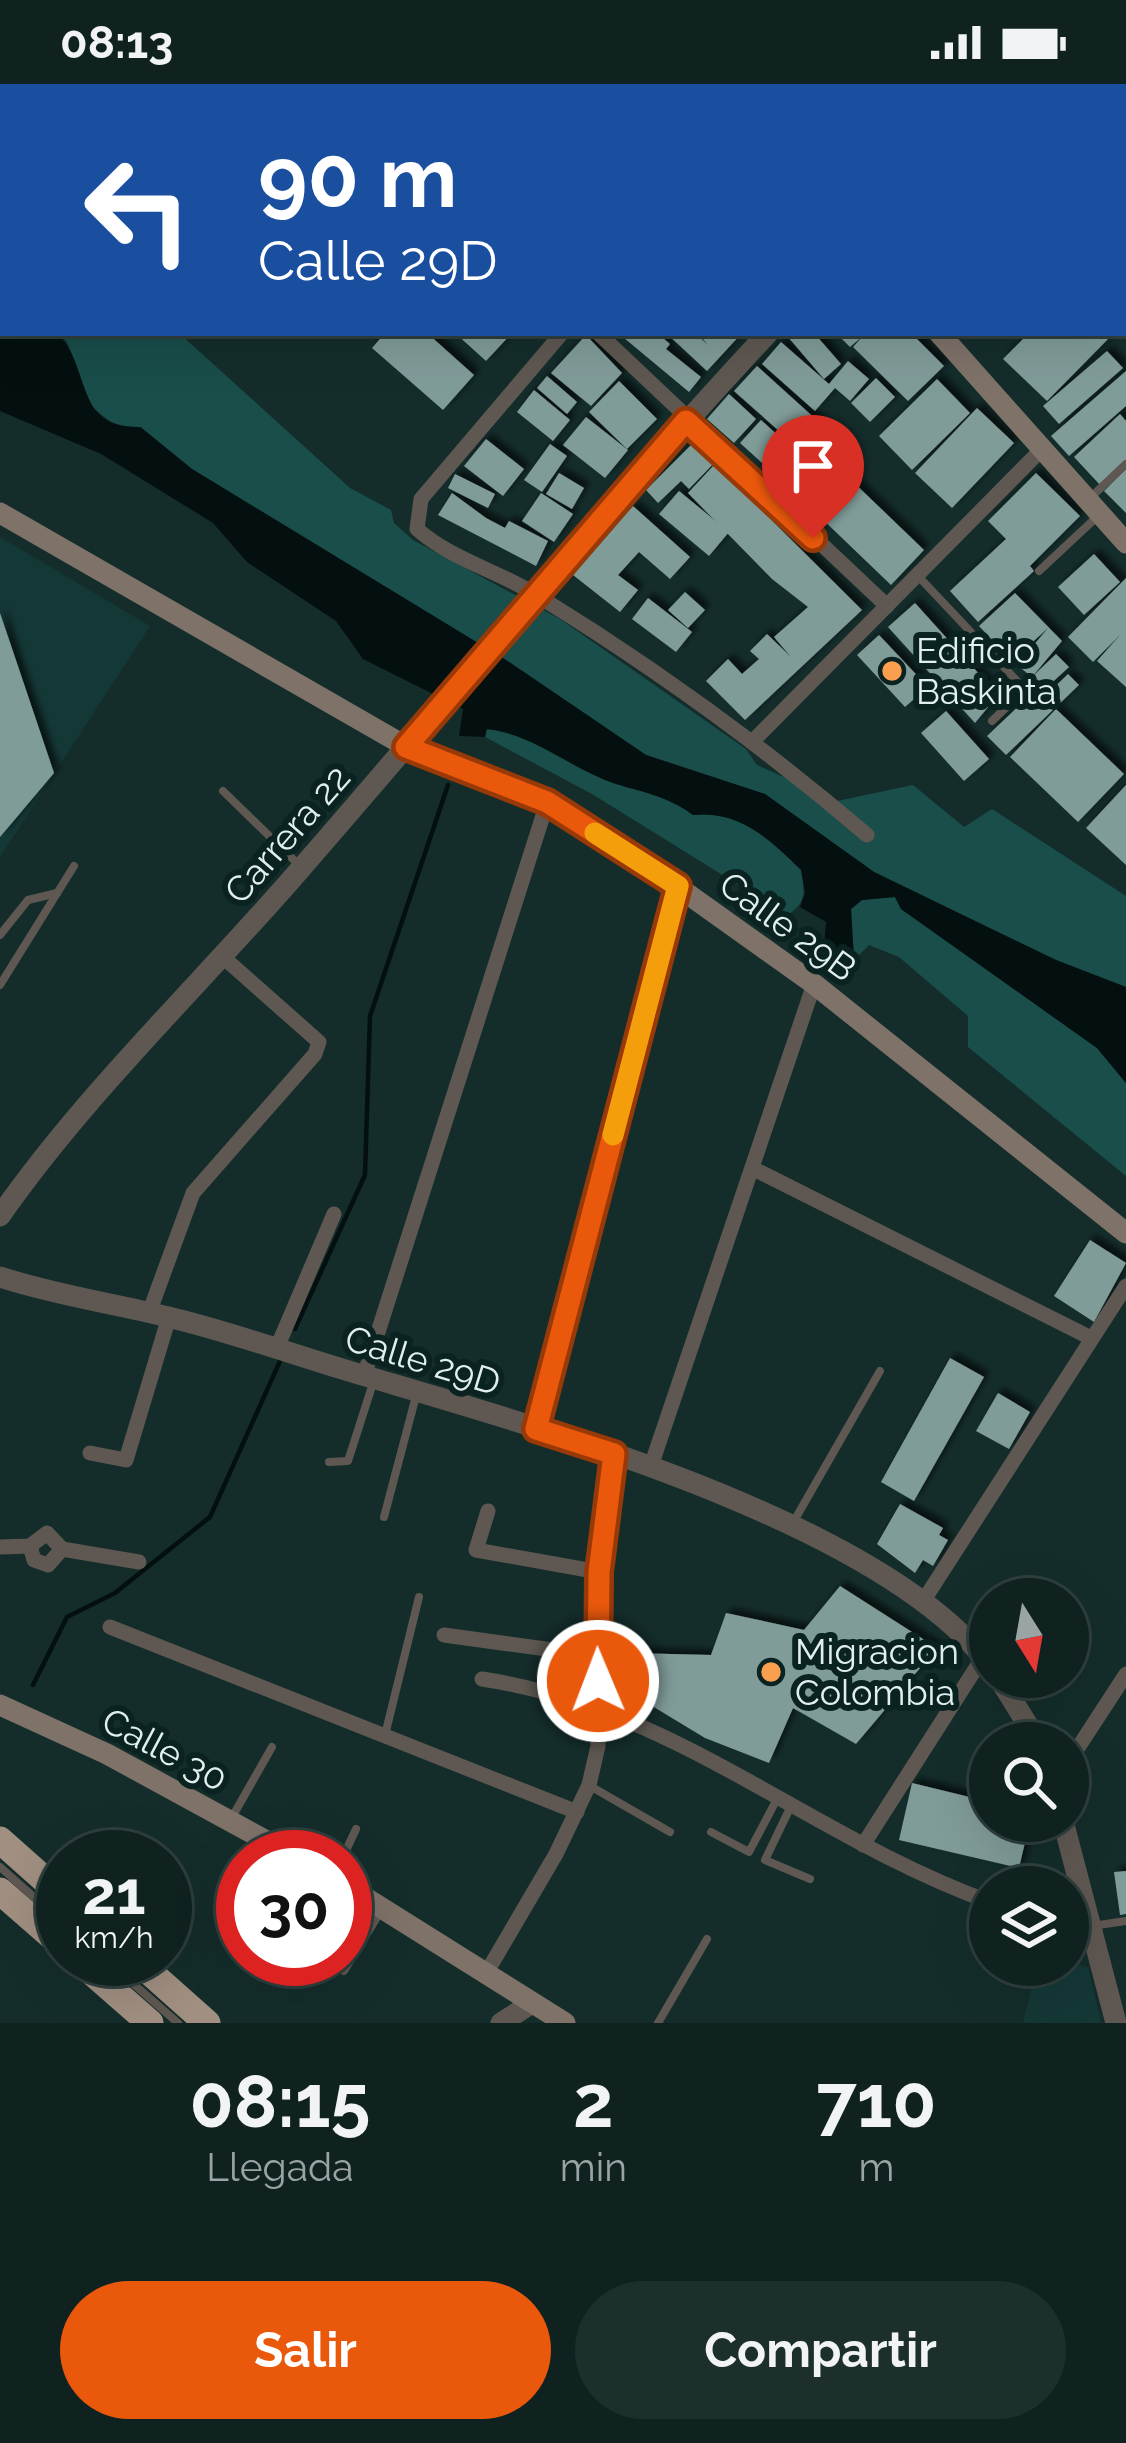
<!DOCTYPE html>
<html lang="es">
<style>
body{margin:0;font-family:Raleway,sans-serif;background:#1d2f2d;color:#f1f3f6;height:100vh;display:flex;flex-direction:column;font-size:45px;white-space:nowrap}
*{box-sizing:border-box;margin:0}
p{font-size:39px;color:#9ba4a5}
.icon{flex:none;width:66px;height:66px;fill:none;stroke:currentColor;stroke-width:2;stroke-linecap:round;stroke-linejoin:round}
.map{position:relative;height:1939px;overflow:hidden}
.details{display:flex;flex-direction:column;background:#0f2220;flex:1}
.details>*{flex:none}
.banner{position:absolute;left:0px;top:0px;width:1128px;height:252px;box-shadow:0 12px 48px #0002,0 0 0 3px #2f3f3e;background:#1a4fa0;color:#fff;overflow:hidden}
.needle{width:78px;rotate:169deg}
.controls{position:absolute;left:969px;top:1494px;display:grid;gap:24px}
.controls a{display:grid;place-items:center;width:120px;height:120px;border-radius:50%;background:#0f2220;box-shadow:0 12px 48px #0002,0 0 0 3px #2f3f3e;font-size:60px}
.speed{position:absolute;left:36px;top:1746px;display:flex;gap:24px;font-size:60px;font-weight:700;text-align:center}
.speed>*{display:grid;place-content:center;width:156px;height:156px;border-radius:50%;background:#0f2220;box-shadow:0 12px 48px #0002,0 0 0 3px #2f3f3e;line-height:1}
.speed small{font-size:30px;font-weight:400}
.speed .limit{border:18px solid #d22;background:#fff;color:#111}
.pin{position:absolute;display:grid;place-items:center;width:102px;height:102px;color:#fff;margin:-123px -51px;border-radius:50% 50% 50% 0;rotate:-45deg;box-shadow:0 0 12px #0007}
.pin .icon{rotate:45deg}
.me{position:absolute;width:132px;margin:-66px;rotate:359deg;stroke-linejoin:round;filter:drop-shadow(0 0 9px #0008)}
.turn{display:flex;align-items:center;gap:42px;height:252px;padding:0 60px;font-size:54px}
.turn .icon{width:156px;height:156px;stroke-width:2.5}
.turn b{display:block;font-size:84px;line-height:102px}
.eta{display:flex;justify-content:space-evenly;align-items:center;height:204px;text-align:center}
.eta b{font-size:72px;font-weight:700;line-height:84px}
.primary-button{display:flex;gap:24px;margin-top:auto;padding:24px 60px}
.primary-button a{flex:1;height:138px;border-radius:72px;background:#ea580c;color:#fff;font-size:48px;font-weight:700;line-height:138px;text-align:center}
.primary-button a+a{background:#1d2f2d;color:#f1f3f6}
.status{display:flex;justify-content:space-between;align-items:center;height:84px;padding:0 60px;background:#0f2220;direction:ltr}
.status svg{height:33px;fill:currentColor}
.map>svg:first-child{display:block}
</style>
<div class="status"><b>08:13</b><svg viewBox="0 0 49 12"><path d="M0 12V9h3v3zM5 12V6h3v6zM10 12V3h3v9zM15 12V0h3v12zM26 1h20v11H26zM47 4h2v5h-2z"/></svg></div>
<div class="map">
<svg width="1126" height="1939" viewBox="0 0 1126 1939">
<defs>
<filter id="shadow"><feDropShadow dx="5.5" dy="-5.5" stdDeviation="3" flood-color="#0009"/></filter>
</defs>
<rect width="100%" height="100%" fill="#142d2b"/>
<g fill="#143836">
<polygon points="0,453 150,542 0,773"/>
<polygon points="1068,1879 1088,1883 1101,1939 1023,1939 1037,1881"/>
</g>
<g fill="#194e4b">
<polygon points="57,249 179,249 350,404 391,426 394,439 413,456 560,535 746,665 757,681 837,717 913,701 964,743 992,725 1126,812 1126,903 1056,876 874,788 765,710 646,671 506,576 192,385 141,343 117,343 92,323 67,258"/>
<path d="M486,645C534,650 571,685 616,700C645,709 667,712 693,731C740,726 769,755 801,786C805,808 807,819 787,831L592,710L485,653Z"/>
<polygon points="895,813 901,825 1097,964 1126,999 1126,1092 968,963 968,932 899,873 869,861 854,876 851,825 862,816"/>
</g>
<path fill="#041010" d="M0,0L30,3H3V249H57C92,282 72,344 140,343L192,385L506,576L646,671L765,710L874,788L1056,876L1126,903V999L1097,964L901,825L895,813L862,816L851,825L854,876L824,861L826,838L800,823L805,809L801,786C769,755 740,726 693,731C667,712 646,709 616,700C571,685 534,650 487,645L485,653L459,652L463,625L363,575L336,537L247,478L213,439L101,370L0,327Z"/>
<g fill="none" stroke-linecap="round" stroke-linejoin="round">
<g stroke="#041010" stroke-width="4.5">
<polyline points="295,1245 365,1091 370,932 448,701"/>
<polyline points="33,1601 67,1533 115,1509 210,1433 280,1277"/>
</g>
</g>
<g fill="#809c99" filter="url(#shadow)">
<polygon points="385,249 427,249 474,291 443,326 372,264"/>
<polygon points="455,249 512,249 486,277"/>
<polygon points="618,249 657,249 670,260 666,265 701,293 689,308"/>
<polygon points="666,249 695,249 708,261 698,249 742,249 707,287"/>
<polygon points="792,249 814,249 841,280 824,295 788,253"/>
<polygon points="836,249 911,249 944,282 908,317 853,263 863,252 850,263"/>
<polygon points="1029,249 1114,249 1047,317 1003,275"/>
<polygon points="586,251 622,289 591,322 551,289"/>
<polygon points="781,258 829,300 848,277 869,295 850,317 835,304 815,327 762,280"/>
<polygon points="1107,267 1123,284 1059,340 1043,322"/>
<polygon points="757,282 820,339 797,363 734,307"/>
<polygon points="1126,287 1126,322 1069,372 1051,352"/>
<polygon points="547,292 577,318 567,330 537,304"/>
<polygon points="876,294 895,313 870,338 851,319"/>
<polygon points="937,295 970,329 912,386 879,352"/>
<polygon points="619,297 657,335 627,365 589,328"/>
<polygon points="534,306 570,336 553,357 517,328"/>
<polygon points="729,310 756,335 734,359 707,335"/>
<polygon points="977,324 1014,359 952,424 915,389"/>
<polygon points="1120,330 1126,337 1126,379 1101,402 1074,373"/>
<polygon points="586,333 628,366 605,394 563,361"/>
<polygon points="761,336 803,374 782,397 740,359"/>
<polygon points="486,355 524,385 503,412 464,382"/>
<polygon points="696,356 717,376 689,405 681,397 658,419 646,406"/>
<polygon points="550,360 567,372 542,408 524,396"/>
<polygon points="820,375 841,393 818,422 847,392 924,466 891,501 792,406"/>
<polygon points="715,380 862,526 745,636 706,597 728,575 742,590 759,575 750,567 767,550 791,573 774,553 808,523 772,495 688,409"/>
<polygon points="1126,385 1126,429 1104,407"/>
<polygon points="559,389 584,404 572,425 546,410"/>
<polygon points="1036,389 1080,432 1030,482 1034,487 978,538 950,507 1006,455 988,437"/>
<polygon points="455,390 495,410 488,424 448,404"/>
<polygon points="679,407 729,448 709,472 659,430"/>
<polygon points="452,409 486,434 505,444 509,437 548,457 536,482 438,431"/>
<polygon points="541,409 573,430 554,458 522,437"/>
<polygon points="633,422 690,473 670,495 639,468 618,491 638,506 620,528 573,491"/>
<polygon points="1094,470 1120,498 1084,531 1058,503"/>
<polygon points="1126,494 1126,603 1097,577 1121,550 1093,578 1068,553"/>
<polygon points="685,508 705,526 688,544 668,526"/>
<polygon points="1015,509 1062,557 1032,593 1017,581 1048,544 1012,577 979,542"/>
<polygon points="648,514 692,548 676,568 632,535"/>
<polygon points="915,519 998,611 975,639 888,543"/>
<polygon points="0,529 54,689 0,753"/>
<polygon points="879,551 928,603 905,623 857,571"/>
<polygon points="1056,570 1069,583 1044,606 1032,593"/>
<polygon points="1068,590 1079,601 1006,671 987,652 1024,617 1032,625"/>
<polygon points="1056,625 1124,690 1078,738 1010,673"/>
<polygon points="946,627 989,675 964,697 921,649"/>
<polygon points="1126,701 1126,781 1086,744"/>
<polygon points="1090,1156 1126,1179 1094,1238 1054,1212"/>
<polygon points="950,1274 984,1293 914,1417 881,1398"/>
<polygon points="998,1309 1030,1328 1009,1365 976,1347"/>
<polygon points="900,1420 943,1444 939,1451 948,1456 933,1482 923,1476 915,1489 877,1460"/>
<polygon points="840,1502 937,1564 856,1660 793,1624 769,1679 705,1654 624,1605 629,1569 711,1571 726,1529 804,1546"/>
<polygon points="912,1699 990,1718 990,1737 1030,1737 1019,1784 899,1756"/>
<polygon points="1126,1787 1126,1830 1120,1831 1114,1788"/>
</g>
<g fill="none" stroke-linecap="round" stroke-linejoin="round">
<g stroke="#5f5852" stroke-width="8">
<polyline points="153,0 154,3"/>
<polyline points="240,0 241,3"/>
<polyline points="1089,415 1126,380"/>
<polyline points="1039,487 1099,431"/>
<polyline points="918,492 1017,597 1019,611 992,637"/>
<polyline points="223,707 299,781"/>
<polyline points="0,851 28,816 57,809"/>
<polyline points="0,901 74,782"/>
<polyline points="329,1378 348,1377 374,1296"/>
<polyline points="384,1433 416,1312"/>
<polyline points="794,1437 880,1287"/>
<polyline points="385,1651 419,1513"/>
<polyline points="590,1702 670,1748"/>
<polyline points="791,1722 765,1776 810,1795"/>
<polyline points="231,1735 272,1663"/>
<polyline points="711,1748 749,1768 777,1715"/>
<polyline points="343,1773 356,1745"/>
<polyline points="0,1783 63,1839"/>
<polyline points="1092,1842 1126,1837"/>
<polyline points="105,1875 178,1939"/>
<polyline points="314,1875 344,1887 381,1827"/>
<polyline points="658,1939 707,1855"/>
</g>
<g stroke="#5f5852" stroke-width="15">
<polyline points="1093,0 1095,3"/>
<polyline points="421,3 424,0"/>
<polyline points="1125,36 1126,37"/>
<path d="M562,249L421,415L417,445C452,476 499,487 538,512C655,584 764,663 867,751"/>
<polyline points="598,249 887,522"/>
<polyline points="755,655 1041,366"/>
<polyline points="752,1084 1091,1254"/>
<polyline points="149,1229 193,1109 315,970 319,958 223,873"/>
<polyline points="276,1266 334,1130"/>
<polyline points="364,1292 547,719"/>
<polyline points="536,1345 678,803"/>
<polyline points="90,1369 126,1376 169,1233"/>
<polyline points="651,1382 814,900"/>
<polyline points="488,1427 476,1466 599,1488"/>
<polyline points="30,1462 34,1476 48,1481 62,1465"/>
<polyline points="0,1463 30,1462 47,1449 62,1465"/>
<polyline points="62,1465 139,1478"/>
<polyline points="922,1519 1126,1202"/>
<polyline points="110,1543 577,1728"/>
<polyline points="444,1551 597,1572"/>
<path d="M482,1595C676,1624 810,1753 990,1818"/>
<polyline points="1068,1679 1126,1590"/>
<polyline points="863,1761 983,1573"/>
<polyline points="1068,1848 1096,1858"/>
<polyline points="488,1886 556,1770 589,1701 598,1662 599,1488 614,1370"/>
</g>
<g stroke="#5f5852" stroke-width="21">
<polyline points="1030,3 1033,0"/>
<path d="M0,1132C86,1009 198,903 297,789C454,609 605,424 768,249"/>
<path d="M0,1193C55,1211 112,1219 168,1233C236,1249 302,1274 369,1293C538,1343 883,1439 990,1582"/>
<polyline points="998,1593 1039,1659"/>
<polyline points="1063,1737 1116,1939"/>
<polyline points="501,1939 532,1919"/>
</g>
<g stroke="#7e7269" stroke-width="21">
<polyline points="740,0 743,3"/>
<polyline points="939,249 1126,459"/>
<polyline points="0,429 407,663 547,719 678,803 814,900 1126,1149"/>
<polyline points="0,1621 107,1670 296,1773"/>
<polyline points="345,1801 565,1939"/>
</g>
<g stroke="#a19082" stroke-width="27">
<polyline points="0,1756 63,1812"/>
<polyline points="0,1807 63,1862"/>
<polyline points="77,1875 150,1939"/>
<polyline points="135,1875 207,1939"/>
</g>
</g>
<g fill="none" stroke-linecap="round" stroke-linejoin="round">
<g stroke="#983908" stroke-width="30">
<polyline id="route" points="598,1597 599,1488 614,1370 536,1345 678,802 547,718 406,663 686,337 813,454"/>
</g>
<use href="#route" stroke="#ea580c" stroke-width="21"/>
<polyline stroke="#f59e0b" stroke-width="21" points="595,749 678,802 613,1051"/>
</g>
<g fill="#fa9f4e" stroke="#0a2321" stroke-width="4.5">
<circle cx="892" cy="587" r="12"/>
<circle cx="771" cy="1588" r="12"/>
</g>
<g text-anchor="middle" stroke-width="12" stroke-linejoin="round" paint-order="stroke">
<g font-size="36" fill="#e1efee" stroke="#0a2321" text-anchor="start">
<text x="916" y="579">Edificio<tspan x="916" dy="41">Baskinta</tspan></text>
<text x="795" y="1580">Migracion<tspan x="795" dy="41">Colombia</tspan></text>
</g>
<g font-size="36" fill="#e1efee" stroke="#0a2321">
<text transform="translate(287 750) rotate(-49)" y="13">Carrera 22</text>
<text transform="translate(788 842) rotate(36)" y="13">Calle 29B</text>
<text transform="translate(423 1276) rotate(17)" y="13">Calle 29D</text>
<text transform="translate(165 1665) rotate(28)" y="13">Calle 30</text>
</g>
</g>
</svg>
<div class="controls">
<a><svg class="needle" viewBox="-14 -14 28 28"><path d="M0-13l5 13h-10z" fill="#e53935"/><path d="M0 13l5-13h-10z" fill="#9ba4a5"/></svg></a>
<a><svg class="icon" aria-label="search" viewBox="0 0 24 24"><circle cx="10" cy="10" r="6"/><path d="M15 15l6 6"/></svg></a>
<a><svg class="icon" aria-label="layers" viewBox="0 0 24 24"><path d="M12 4l9 5-9 5-9-5zM3 14l9 5 9-5"/></svg></a>
</div>
<div class="speed"><div>21<small>km/h</small></div><div class="limit">30</div></div>
<div class="pin" style="left:813px;top:454px;background:#d93025"><svg class="icon" aria-label="arrive" viewBox="0 0 24 24"><path d="M6 21V4h12l-3 4 3 4H6"/></svg></div>
<svg class="me" style="left:598px;top:1597px" viewBox="-20 -20 40 40"><circle r="17" fill="#ea580c" stroke="#fff" stroke-width="3"/><path d="M0-11L8 9 0 5-8 9z" fill="#fff"/></svg>
<div class="banner">
<div class="turn"><svg class="icon" aria-label="left" viewBox="0 0 24 24"><path d="M17 20v-9H6M10 6l-5 5 5 5"/></svg><div><b>90 m</b>Calle 29D</div></div>
</div>
</div>
<section class="details">
<div class="eta">
<div><b>08:15</b><p>Llegada</p></div>
<div><b>2</b><p>min</p></div>
<div><b>710</b><p>m</p></div>
</div>
<div class="primary-button"><a>Salir</a><a>Compartir</a></div>
</section>
